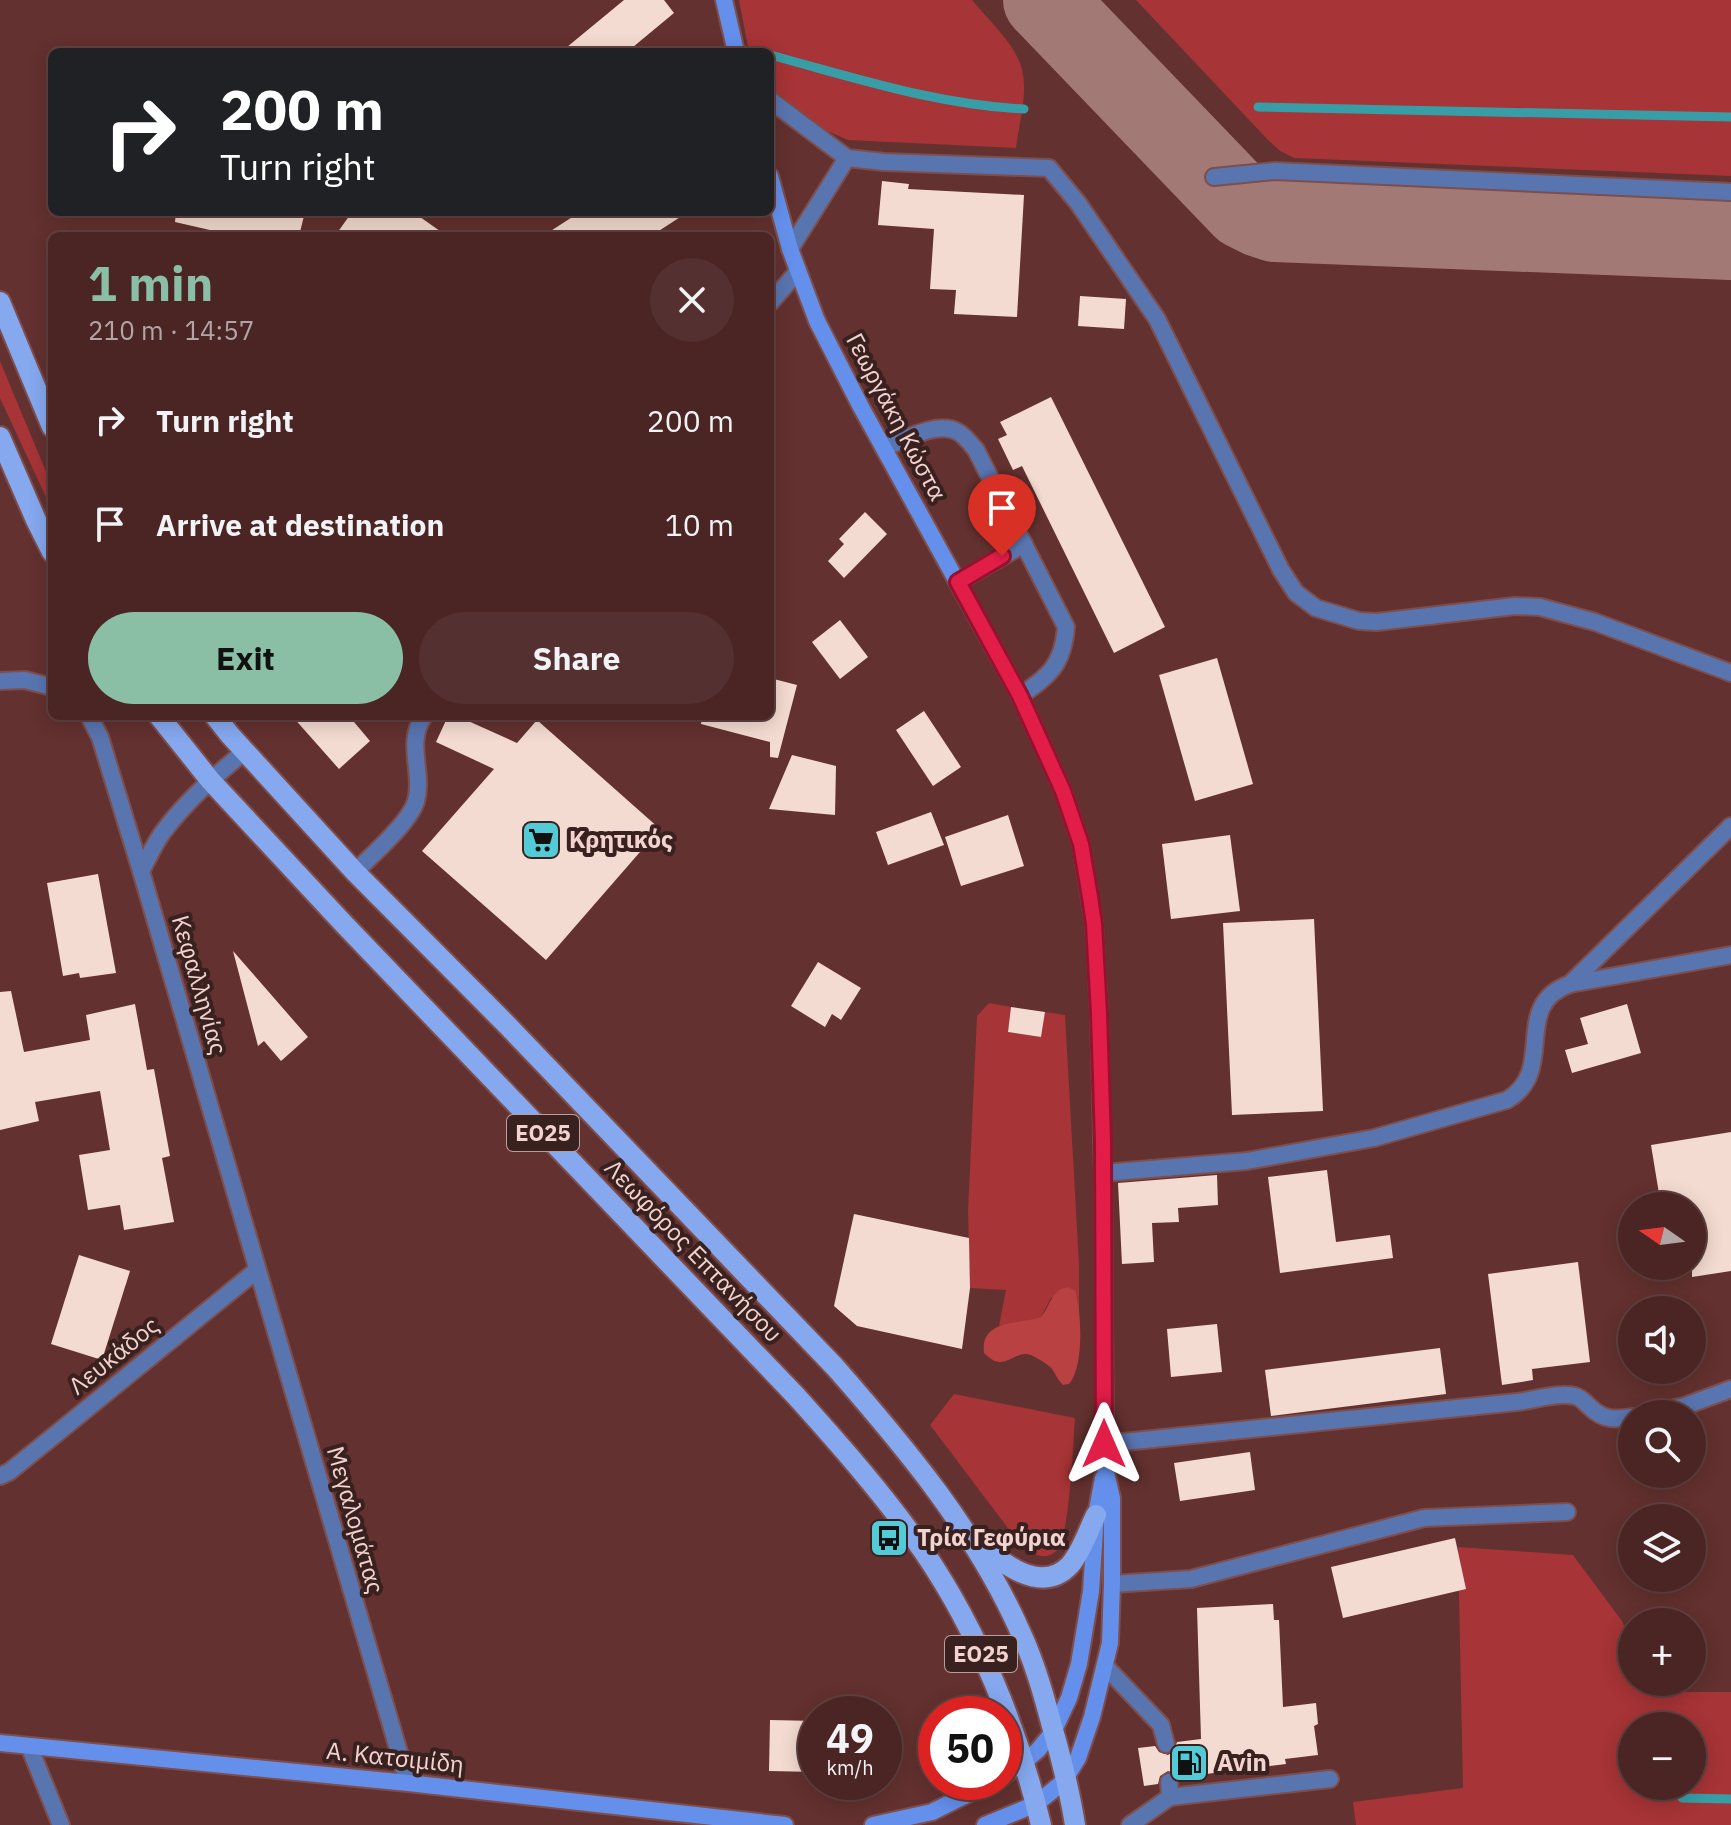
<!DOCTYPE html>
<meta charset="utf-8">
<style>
body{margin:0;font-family:"IBM Plex Sans",sans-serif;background:#543130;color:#f1f3f6;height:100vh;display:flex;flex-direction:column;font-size:30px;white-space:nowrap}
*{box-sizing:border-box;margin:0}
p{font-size:26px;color:#b2a5a6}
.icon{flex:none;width:44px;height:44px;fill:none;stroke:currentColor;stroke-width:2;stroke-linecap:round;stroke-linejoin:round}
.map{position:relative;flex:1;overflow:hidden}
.drawer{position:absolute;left:48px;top:232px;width:726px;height:488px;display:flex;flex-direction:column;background:#4a2523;border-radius:12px;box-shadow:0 4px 20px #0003,0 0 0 2px #614241}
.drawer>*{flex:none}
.hud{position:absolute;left:48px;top:48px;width:726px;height:168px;border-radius:12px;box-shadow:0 4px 20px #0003,0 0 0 2px #614241;background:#202124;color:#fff;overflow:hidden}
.needle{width:52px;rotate:284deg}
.fabs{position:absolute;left:1618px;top:1192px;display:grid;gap:16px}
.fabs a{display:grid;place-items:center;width:88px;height:88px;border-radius:50%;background:#4a2523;box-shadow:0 4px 20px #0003,0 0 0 2px #614241;font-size:40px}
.speed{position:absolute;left:798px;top:1696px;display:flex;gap:16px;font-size:40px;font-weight:700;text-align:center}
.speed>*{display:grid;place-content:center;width:104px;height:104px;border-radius:50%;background:#4a2523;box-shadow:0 4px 20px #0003,0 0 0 2px #614241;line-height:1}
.speed small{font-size:20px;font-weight:400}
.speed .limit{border:12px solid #d22;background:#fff;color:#111}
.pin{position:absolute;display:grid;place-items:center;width:68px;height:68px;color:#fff;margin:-82px -34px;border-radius:50% 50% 50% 0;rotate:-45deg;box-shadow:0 0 8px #0007}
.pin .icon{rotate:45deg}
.me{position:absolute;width:88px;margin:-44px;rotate:0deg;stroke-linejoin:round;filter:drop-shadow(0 0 6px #0008)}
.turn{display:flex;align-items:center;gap:28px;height:168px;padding:0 40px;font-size:36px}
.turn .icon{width:104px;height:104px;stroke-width:2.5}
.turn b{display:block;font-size:56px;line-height:68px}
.round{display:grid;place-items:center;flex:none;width:84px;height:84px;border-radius:42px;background:#543130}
.head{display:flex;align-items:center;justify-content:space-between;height:136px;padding:0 40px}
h1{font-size:48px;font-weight:700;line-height:60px;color:#8abfa5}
.primary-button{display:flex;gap:16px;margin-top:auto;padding:16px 40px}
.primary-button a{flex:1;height:92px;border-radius:48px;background:#8abfa5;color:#111;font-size:32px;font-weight:700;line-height:92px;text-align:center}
.primary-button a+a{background:#543130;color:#f1f3f6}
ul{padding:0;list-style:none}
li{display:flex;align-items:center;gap:24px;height:104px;padding:0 40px}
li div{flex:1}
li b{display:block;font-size:30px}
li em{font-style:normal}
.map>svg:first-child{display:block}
</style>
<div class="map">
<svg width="1731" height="1825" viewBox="0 0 1731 1825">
<rect width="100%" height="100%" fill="#63312f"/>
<g fill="#a73436" fill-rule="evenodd">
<path d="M739,0H972C987,18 1014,43 1021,66C1029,91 1019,123 1016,148L848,140L816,126L770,89V52H749Z"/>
<polygon points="1136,0 1731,0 1731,176 1294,158 1280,151 1268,140"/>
<polygon points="0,361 52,486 52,510 0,398"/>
<polygon points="989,1003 1011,1007 1008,1032 1041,1037 1045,1012 1065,1015 1079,1264 1079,1326 1077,1297 1051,1298 1041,1317 1029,1321 999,1326 1006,1290 970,1288 968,1211 977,1016"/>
<path d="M954,1394L1075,1418C1073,1444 1070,1530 1058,1549C1047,1563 1030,1554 1020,1544L930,1425Z"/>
<path d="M1458,1547L1573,1555L1622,1621L1632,1645V1682H1647L1651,1692H1731V1825H1356L1353,1802L1463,1788ZM1632,1726H1692V1786H1632Z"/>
</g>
<path fill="#b94141" d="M1068,1287L1075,1291C1082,1311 1084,1368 1069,1384L1063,1385C1058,1380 1056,1375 1052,1369C1048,1364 1037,1358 1031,1355C1013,1349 1005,1375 984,1353C980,1319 1018,1325 1041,1317C1051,1305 1051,1290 1068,1287Z"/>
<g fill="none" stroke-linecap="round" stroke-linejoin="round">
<g stroke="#379ea7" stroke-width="9">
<polyline points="757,52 758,52"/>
<path d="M770,55C853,77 937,105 1024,109"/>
<polyline points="1258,107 1731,117"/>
<polyline points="1682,1798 1731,1799"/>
</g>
<polyline stroke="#a37976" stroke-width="82" points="1044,0 1244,208 1260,216 1275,221 1731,239"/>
</g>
<g fill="#f4dbd1">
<polygon points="624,0 664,0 674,13 627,52 561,52"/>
<polygon points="882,181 909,184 908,189 1024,195 1017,317 954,314 956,290 930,289 934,229 878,225"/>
<polygon points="176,212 305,212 299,236 236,236 175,222"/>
<polygon points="352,212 413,212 447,236 335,236"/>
<polygon points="580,212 688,212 651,236 543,236"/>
<polygon points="1080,296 1126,299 1124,329 1078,326"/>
<polygon points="1051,397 1165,627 1114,653 1022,466 1013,470 998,439 1007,435 1000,422"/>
<polygon points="865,512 887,534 844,578 828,561 844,544 839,539"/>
<polygon points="840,620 868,657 840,679 812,642"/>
<polygon points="1217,658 1253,784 1195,801 1159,675"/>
<polygon points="770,678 797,685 778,758 770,757 770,742 701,724 702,716 770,716"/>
<polygon points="924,711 961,767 933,786 896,730"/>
<polygon points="292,716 349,716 370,741 339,769"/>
<polygon points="448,716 457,716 517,743 537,720 660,829 546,960 422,851 494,769 436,742"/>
<polygon points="792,755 836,766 835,815 769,809"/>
<polygon points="931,812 944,845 888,865 876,832"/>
<polygon points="1008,815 1024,866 961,886 945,837"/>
<polygon points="1230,835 1240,911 1171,919 1162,844"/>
<polygon points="98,874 116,973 80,978 79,973 63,976 47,883"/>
<polygon points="1314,919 1323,1111 1232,1115 1223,923"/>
<polygon points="233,951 308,1037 281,1061 264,1041 258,1046"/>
<polygon points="818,962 861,988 841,1020 832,1014 825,1027 791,1006"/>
<polygon points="11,991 24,1052 90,1040 86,1015 135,1004 147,1070 154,1069 170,1156 162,1158 174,1222 124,1230 120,1205 88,1210 79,1155 110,1150 100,1091 35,1102 39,1121 0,1130 0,992"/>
<polygon points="1627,1004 1641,1053 1572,1073 1565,1050 1588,1044 1580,1018"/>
<polygon points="1011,1007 1045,1012 1041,1037 1008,1032"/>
<polygon points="1731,1132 1731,1271 1692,1277 1692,1206 1661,1206 1651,1145"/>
<polygon points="1327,1170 1336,1242 1390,1235 1393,1258 1280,1273 1268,1177"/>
<polygon points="1217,1175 1218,1205 1178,1208 1179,1222 1152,1223 1154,1262 1122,1264 1118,1183"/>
<polygon points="854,1214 969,1238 970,1288 962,1349 857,1326 834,1306"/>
<polygon points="79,1255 130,1271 102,1360 51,1344"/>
<polygon points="1578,1262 1590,1362 1532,1369 1533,1380 1502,1385 1488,1274"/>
<polygon points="1217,1324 1222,1372 1171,1377 1167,1329"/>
<polygon points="1440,1348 1446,1394 1271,1416 1265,1370"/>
<polygon points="1250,1452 1255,1490 1180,1501 1174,1463"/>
<polygon points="1455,1538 1466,1589 1343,1618 1331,1567"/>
<polygon points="1273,1604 1274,1620 1279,1620 1283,1707 1316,1703 1318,1724 1314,1726 1318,1755 1285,1759 1286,1764 1206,1774 1207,1776 1180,1780 1174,1773 1168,1771 1160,1776 1158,1784 1144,1786 1138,1748 1155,1746 1159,1752 1168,1755 1174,1751 1177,1742 1201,1739 1197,1608"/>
<polygon points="770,1720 816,1721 816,1772 769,1771"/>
</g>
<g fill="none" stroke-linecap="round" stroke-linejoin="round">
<g stroke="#7d4e4c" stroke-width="20">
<g id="lane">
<polyline points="770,100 847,158 884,162 1049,168 1078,203 1157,319 1281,570 1296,593 1316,608 1359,621 1377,622 1515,606 1540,607 1595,622 1731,673"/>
<polyline points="1214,177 1275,171 1731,192"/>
<polyline points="790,249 847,158"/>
<path d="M884,448C904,440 938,420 958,432C965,436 971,444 976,450L1066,627C1063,665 1049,676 1020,696"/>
<polyline points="958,582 1024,544"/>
<polyline points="1112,1584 1191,1579 1424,1518 1567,1512"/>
<polyline points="1105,1666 1161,1725 1166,1744"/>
<polyline points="1170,1797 1330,1779"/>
<polyline points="1130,1825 1170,1797 1169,1782"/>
</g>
</g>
<g stroke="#7d4e4c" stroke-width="20">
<g id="street">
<polyline points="770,303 798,271"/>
<polyline points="0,681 25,680 52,687"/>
<polyline points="89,716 100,737 141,871 408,1783"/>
<path d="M141,871C148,859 154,844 163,832C186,801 215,776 245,751"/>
<path d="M355,872C371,856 410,822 416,801C424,772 405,743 424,716"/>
<polyline points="1571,983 1731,826"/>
<path d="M1103,1173L1247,1161L1374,1138L1507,1100C1558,1070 1510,1005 1570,984L1731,955"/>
<polyline points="1645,1414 1685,1406 1731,1389"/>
<path d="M1104,1444L1517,1402C1535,1400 1558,1392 1575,1396C1582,1398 1585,1403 1590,1407C1603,1420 1615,1420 1632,1417"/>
<polyline points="0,1476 9,1472 56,1434 257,1270"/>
<polyline points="29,1746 61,1825"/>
</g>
</g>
<g stroke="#7d4e4c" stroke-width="20">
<g id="secondary">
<polyline points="724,0 736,52"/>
<polyline points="770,176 790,249 817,321 861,407 1020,696 1063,791 1081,844 1094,924 1099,1013 1103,1173 1105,1468 1112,1498 1112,1584 1110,1643 1092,1717 1078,1758 1063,1782 1036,1804 985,1825"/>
<polyline points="0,1743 408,1783 785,1825"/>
<polyline points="1004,1775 1023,1763 1038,1750 1053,1732 1069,1698 1079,1664 1091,1591 1096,1515 1103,1478"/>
<polyline points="873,1825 932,1812 992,1782"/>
</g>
</g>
<g stroke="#7d4e4c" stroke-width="24">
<g id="primary">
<polyline points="0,302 52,427"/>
<polyline points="0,437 36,520 52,552"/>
<path d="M159,716L210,780L342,922L796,1396C841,1446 885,1496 924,1552C978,1631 1019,1732 1041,1825"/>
<path d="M215,716L230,735L355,872L507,1025L835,1367C906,1448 976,1532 1020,1631C1035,1663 1044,1696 1053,1730C1062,1761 1070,1793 1075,1825"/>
<path d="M977,1541C1000,1562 1041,1596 1070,1565C1082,1551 1088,1531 1096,1515"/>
<polyline points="1004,1762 1009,1730"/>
</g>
</g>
<use href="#lane" stroke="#5975b0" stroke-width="16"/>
<use href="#street" stroke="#5975b0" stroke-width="16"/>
<use href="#secondary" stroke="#6490ec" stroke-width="16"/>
<use href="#primary" stroke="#85a8ef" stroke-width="20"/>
</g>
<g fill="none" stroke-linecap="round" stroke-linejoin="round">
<g stroke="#92132f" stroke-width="20">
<polyline id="route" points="1002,556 958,582 1020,696 1063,791 1081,844 1090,897 1094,924 1099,1013 1103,1142 1104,1444"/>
</g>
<use href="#route" stroke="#e11d48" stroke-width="14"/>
</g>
<defs>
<g id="supermarket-square" transform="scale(2)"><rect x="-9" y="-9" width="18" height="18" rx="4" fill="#52cbd7" stroke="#392120"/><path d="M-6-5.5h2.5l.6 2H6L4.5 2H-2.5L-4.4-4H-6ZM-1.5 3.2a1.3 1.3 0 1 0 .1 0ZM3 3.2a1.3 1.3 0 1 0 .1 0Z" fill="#111"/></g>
<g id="bus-square" transform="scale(2)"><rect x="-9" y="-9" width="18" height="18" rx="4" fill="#52cbd7" stroke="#392120"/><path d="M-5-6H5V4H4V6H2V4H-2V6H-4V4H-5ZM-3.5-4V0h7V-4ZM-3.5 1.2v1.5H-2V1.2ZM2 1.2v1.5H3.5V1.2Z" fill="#111"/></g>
<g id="fuel-square" transform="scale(2)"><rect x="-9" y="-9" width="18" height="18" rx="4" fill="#52cbd7" stroke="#392120"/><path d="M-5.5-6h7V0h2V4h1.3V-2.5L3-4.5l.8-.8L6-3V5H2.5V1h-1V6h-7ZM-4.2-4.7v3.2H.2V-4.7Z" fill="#111"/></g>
</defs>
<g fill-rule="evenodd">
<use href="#supermarket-square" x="541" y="840"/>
<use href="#bus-square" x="889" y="1538"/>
<use href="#fuel-square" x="1189" y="1763"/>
</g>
<g text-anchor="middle" stroke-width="8" stroke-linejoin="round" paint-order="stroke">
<g fill="#392120" stroke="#bb9e9b" stroke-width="2">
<rect x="507" y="1115" width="72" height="36" rx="6"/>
<rect x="945" y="1636" width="72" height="36" rx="6"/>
</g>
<g font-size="22" font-weight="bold" fill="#f3d3d0">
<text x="543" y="1141">ΕΟ25</text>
<text x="981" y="1662">ΕΟ25</text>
</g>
<g font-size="24" fill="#f3d3d0" stroke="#392120">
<text transform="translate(896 417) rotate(62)" y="8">Γεωργάκη Κώστα</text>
<text transform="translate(199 985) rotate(74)" y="8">Κεφαλληνίας</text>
<text transform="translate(693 1251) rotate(46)" y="8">Λεωφόρος Επτανήσου</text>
<text transform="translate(114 1356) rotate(-39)" y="8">Λευκάδος</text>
<text transform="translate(355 1520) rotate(74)" y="8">Μεγαλομάτας</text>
<text transform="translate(395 1758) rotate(6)" y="8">Α. Κατσιμίδη</text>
</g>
<g font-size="24" font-weight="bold" fill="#f3d3d0" stroke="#392120" text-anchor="start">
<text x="569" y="848">Κρητικός</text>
<text x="917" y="1546">Τρία Γεφύρια</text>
<text x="1217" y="1771">Avin</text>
</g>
</g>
</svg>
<div class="fabs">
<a><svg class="needle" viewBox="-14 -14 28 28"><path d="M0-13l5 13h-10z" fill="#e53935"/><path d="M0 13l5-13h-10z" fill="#b2a5a6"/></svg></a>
<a><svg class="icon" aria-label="sound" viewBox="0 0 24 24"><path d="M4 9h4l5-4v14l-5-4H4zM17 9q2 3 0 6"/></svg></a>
<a><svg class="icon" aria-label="search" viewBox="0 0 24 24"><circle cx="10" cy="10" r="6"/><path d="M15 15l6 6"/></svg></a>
<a><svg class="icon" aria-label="layers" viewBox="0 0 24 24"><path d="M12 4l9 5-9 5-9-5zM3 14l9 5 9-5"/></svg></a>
<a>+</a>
<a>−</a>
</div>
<div class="speed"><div>49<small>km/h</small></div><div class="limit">50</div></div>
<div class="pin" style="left:1002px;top:556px;background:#d93025"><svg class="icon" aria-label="arrive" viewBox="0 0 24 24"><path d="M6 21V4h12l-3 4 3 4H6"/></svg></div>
<svg class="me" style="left:1104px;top:1444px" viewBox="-20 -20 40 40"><path d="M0-17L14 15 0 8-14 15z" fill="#e11d48" stroke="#fff" stroke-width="4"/></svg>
<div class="hud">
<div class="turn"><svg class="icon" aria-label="right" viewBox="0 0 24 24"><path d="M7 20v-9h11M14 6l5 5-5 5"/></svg><div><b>200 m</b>Turn right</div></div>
</div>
<section class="drawer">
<div class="head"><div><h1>1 min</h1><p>210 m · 14:57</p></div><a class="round"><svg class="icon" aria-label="close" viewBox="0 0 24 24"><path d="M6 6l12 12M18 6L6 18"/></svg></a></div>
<ul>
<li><svg class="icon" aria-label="right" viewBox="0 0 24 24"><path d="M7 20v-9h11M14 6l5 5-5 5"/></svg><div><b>Turn right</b></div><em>200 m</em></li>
<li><svg class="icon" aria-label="arrive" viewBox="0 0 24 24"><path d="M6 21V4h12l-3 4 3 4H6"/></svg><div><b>Arrive at destination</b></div><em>10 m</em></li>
</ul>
<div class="primary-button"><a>Exit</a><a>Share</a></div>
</section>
</div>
